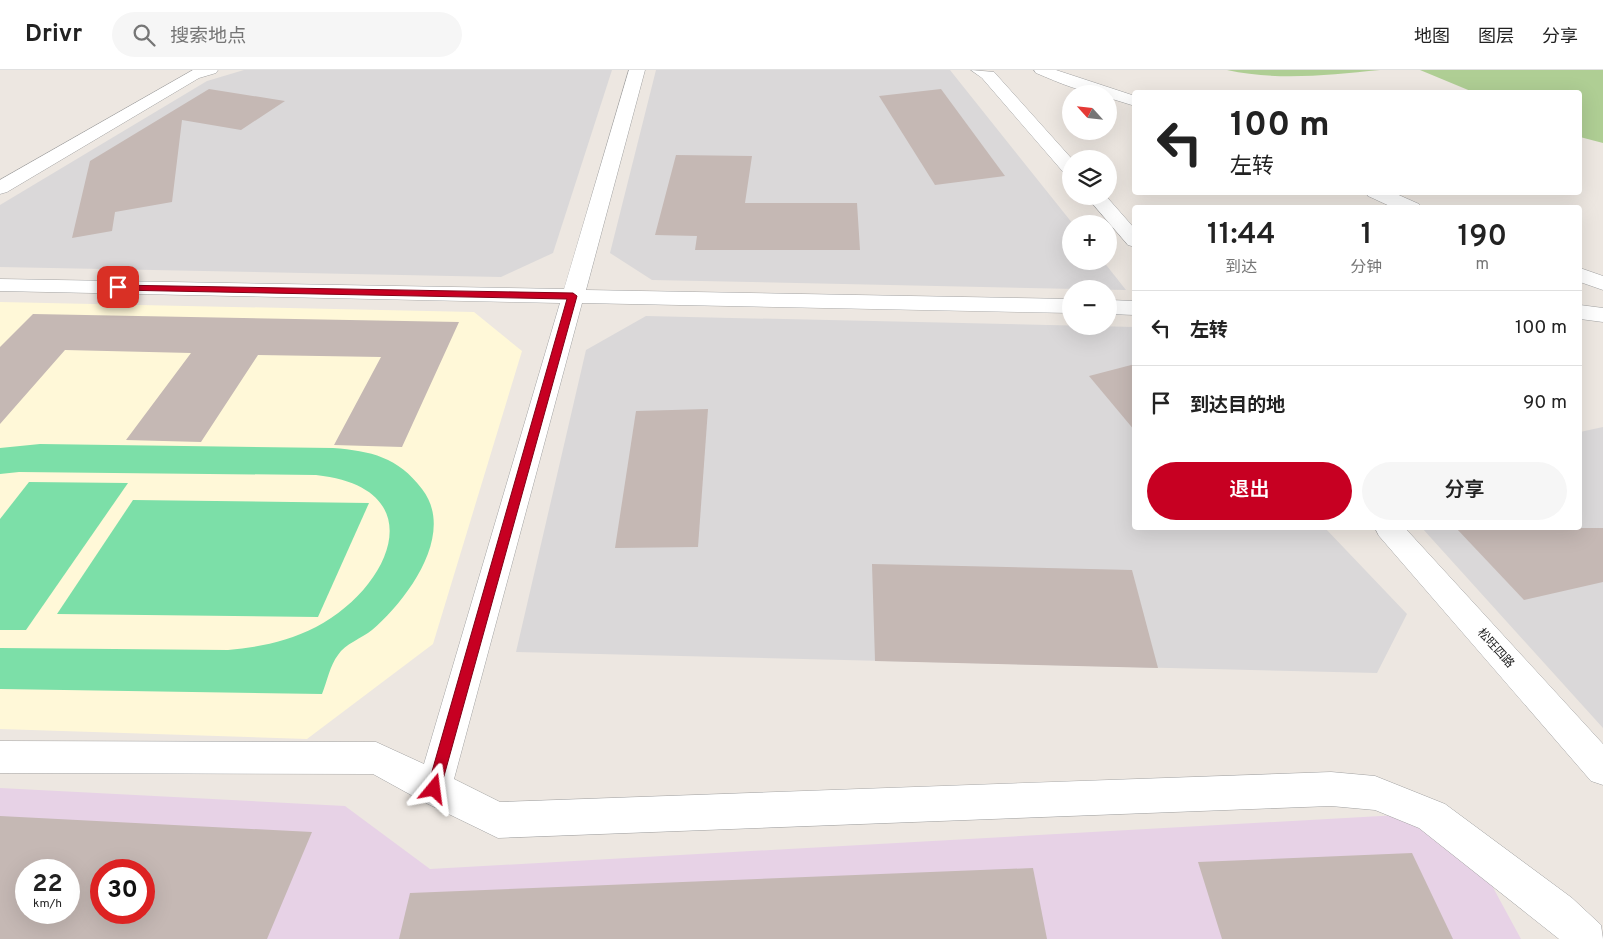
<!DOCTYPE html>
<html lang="zh">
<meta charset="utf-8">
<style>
body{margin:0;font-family:Overpass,"Noto Sans SC",sans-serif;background:#f6f6f6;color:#222;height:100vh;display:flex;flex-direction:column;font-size:19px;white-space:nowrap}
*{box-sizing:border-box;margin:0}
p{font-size:16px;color:#767676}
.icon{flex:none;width:28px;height:28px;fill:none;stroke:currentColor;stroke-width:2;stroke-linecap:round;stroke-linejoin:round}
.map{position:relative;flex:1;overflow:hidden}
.details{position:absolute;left:1132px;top:135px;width:450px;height:325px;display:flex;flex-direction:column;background:#fff;border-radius:5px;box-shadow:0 5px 20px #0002}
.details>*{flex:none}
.guide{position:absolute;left:1132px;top:20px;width:450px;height:105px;border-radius:5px;box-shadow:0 5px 20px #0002;background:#fff;color:#222;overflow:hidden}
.needle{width:32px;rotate:297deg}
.fabs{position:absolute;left:1062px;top:15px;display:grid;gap:10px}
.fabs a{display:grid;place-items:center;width:55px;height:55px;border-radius:50%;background:#fff;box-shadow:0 5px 20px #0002;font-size:25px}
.speed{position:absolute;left:15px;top:789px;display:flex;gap:10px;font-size:25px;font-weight:700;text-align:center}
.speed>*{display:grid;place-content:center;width:65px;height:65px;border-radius:50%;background:#fff;box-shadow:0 5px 20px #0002;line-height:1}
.speed small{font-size:12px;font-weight:400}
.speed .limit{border:8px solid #d22;background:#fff;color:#111}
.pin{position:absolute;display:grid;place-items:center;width:42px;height:42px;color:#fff;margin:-21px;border-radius:10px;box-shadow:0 2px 8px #0006}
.me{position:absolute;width:55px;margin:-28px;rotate:16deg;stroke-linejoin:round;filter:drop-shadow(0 0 4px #0008)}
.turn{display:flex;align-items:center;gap:18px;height:105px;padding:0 15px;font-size:22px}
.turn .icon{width:65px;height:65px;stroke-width:2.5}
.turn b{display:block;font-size:35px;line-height:42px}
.eta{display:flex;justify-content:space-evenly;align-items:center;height:85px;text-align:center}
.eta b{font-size:30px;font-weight:600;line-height:35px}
.action{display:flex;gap:10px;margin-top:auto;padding:10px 15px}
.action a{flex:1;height:58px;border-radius:30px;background:#c70022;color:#fff;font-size:20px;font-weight:600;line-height:58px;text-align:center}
.action a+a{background:#f6f6f6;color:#222}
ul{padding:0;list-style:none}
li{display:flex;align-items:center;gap:15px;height:75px;padding:0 15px;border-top:1px solid #e0e0e0}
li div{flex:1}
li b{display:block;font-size:19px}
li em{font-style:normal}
header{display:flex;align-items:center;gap:30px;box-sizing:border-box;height:70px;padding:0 25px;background:#fff;border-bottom:1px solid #e0e0e0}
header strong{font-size:24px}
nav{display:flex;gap:28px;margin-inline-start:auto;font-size:18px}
.search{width:350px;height:45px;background:#f6f6f6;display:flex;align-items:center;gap:12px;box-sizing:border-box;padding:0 18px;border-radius:28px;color:#767676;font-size:19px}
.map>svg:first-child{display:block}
</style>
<header>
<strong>Drivr</strong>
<div class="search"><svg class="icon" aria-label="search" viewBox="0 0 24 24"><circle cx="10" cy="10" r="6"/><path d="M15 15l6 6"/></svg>搜索地点</div>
<nav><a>地图</a><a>图层</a><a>分享</a></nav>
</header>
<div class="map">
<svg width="1603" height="869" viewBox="0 0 1603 869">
<rect width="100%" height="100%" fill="#ede7e1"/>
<g fill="#dad8d9">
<polygon points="244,0 612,0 553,183 501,207 0,197 0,135 207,11"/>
<polygon points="656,0 950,0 1073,154 1071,154 1071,191 1103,191 1126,220 652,210 610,183"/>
<polygon points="646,246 1135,257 1135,458 1325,458 1407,544 1377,603 516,582 586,280"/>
<polygon points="1603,357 1603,658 1422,458 1580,458 1580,362"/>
</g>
<path fill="#e7d2e6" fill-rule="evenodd" d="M0,718L345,736L430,799L1452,742L1521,869H0ZM26,800H69V842H26ZM101,800H144V842H101Z"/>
<polygon fill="#fff8d8" points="0,232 474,242 522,281 433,574 307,669 0,659"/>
<g fill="#afce94">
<path d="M1227,0H1380C1329,5 1277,11 1227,0Z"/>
<polygon points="1420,0 1603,0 1603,73 1580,67 1580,22 1473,22"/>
</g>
<g fill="#7cdfa8">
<path d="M40,374L333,378C371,381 398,387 422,419C457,464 406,531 372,560C362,568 345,574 338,585C330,595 327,612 322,624L0,619V578L228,580C259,577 287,572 316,557C391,518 435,418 316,405L19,402L0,404V378Z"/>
<polygon points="29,412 128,413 26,560 0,560 0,449"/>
<polygon points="133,430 369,433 318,547 57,544"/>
</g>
<g fill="#c5b8b4" fill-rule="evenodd">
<polygon points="209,19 285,31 241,60 182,50 172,132 115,142 112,161 72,168 90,91"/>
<polygon points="941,19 1005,106 935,115 879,26"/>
<polygon points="676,85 752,86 745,133 857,133 860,180 695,180 697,166 655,165"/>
<polygon points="33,244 459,252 402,377 334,375 381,287 258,285 201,372 126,370 191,283 65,280 0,354 0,277"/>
<polygon points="1135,294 1135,361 1089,306"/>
<polygon points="708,339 698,477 615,478 636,341"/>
<polygon points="1456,458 1603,458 1603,512 1524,530"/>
<polygon points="872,494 1132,500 1158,598 875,591"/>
<path d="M0,746L312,762L267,869H0ZM26,800H69V842H26ZM101,800H144V842H101Z"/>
<polygon points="1412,783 1453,869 1222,869 1198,792"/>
<polygon points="1033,798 1047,869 399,869 410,823"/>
</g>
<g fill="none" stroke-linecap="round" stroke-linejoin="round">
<g stroke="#a2a2a2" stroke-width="1">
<g id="minor">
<polygon points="193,0 218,0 216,3 199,8 7,122 0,124 0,110"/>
<polygon points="629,0 645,0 586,220 1071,229 1071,243 582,233 454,709 500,732 1331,702 1375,706 1445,734 1572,828 1601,855 1603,869 1559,869 1419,758 1375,740 1331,736 498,768 422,731 373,704 0,703 0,671 376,672 424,694 560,233 0,221 0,209 564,219"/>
<polygon points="971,0 994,2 1072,89 1071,105 1064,103 982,8"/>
<path d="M1034,0H1056L1135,26V36L1109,28V24C1083,24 1060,13 1036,3Z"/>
<polygon points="1366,122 1392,122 1419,134 1421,138 1394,138 1368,126"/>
<polygon points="1086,126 1106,126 1135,159 1135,177 1128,175"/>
<polygon points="1580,198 1603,206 1603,220 1580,212"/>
<polygon points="1109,230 1135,231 1135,245 1109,244"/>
<polygon points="1580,235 1603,238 1603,252 1580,249"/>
<polygon points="1375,458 1405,458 1603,674 1603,715 1591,711 1379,466"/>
</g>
</g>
<use href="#minor" fill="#fff" fill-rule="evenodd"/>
</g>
<polygon fill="#c70022" stroke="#810016" points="115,215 573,223 577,226 439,724 434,726 429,724 427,719 567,229 118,220 114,217"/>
<g text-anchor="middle" stroke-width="4.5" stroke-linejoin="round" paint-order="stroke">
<g font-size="12" fill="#1b1b1b" stroke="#fff">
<text transform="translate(1496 578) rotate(48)" y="4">松旺四路</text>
</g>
</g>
</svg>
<div class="fabs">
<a><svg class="needle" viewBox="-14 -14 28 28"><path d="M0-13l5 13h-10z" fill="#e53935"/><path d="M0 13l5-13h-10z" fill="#767676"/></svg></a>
<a><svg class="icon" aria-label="layers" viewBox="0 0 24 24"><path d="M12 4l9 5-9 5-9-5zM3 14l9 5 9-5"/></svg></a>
<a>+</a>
<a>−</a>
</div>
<div class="speed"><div>22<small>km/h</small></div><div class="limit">30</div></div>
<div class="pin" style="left:118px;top:217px;background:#d93025"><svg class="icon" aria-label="arrive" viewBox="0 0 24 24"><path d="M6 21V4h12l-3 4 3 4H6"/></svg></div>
<svg class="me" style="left:434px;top:719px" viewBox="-20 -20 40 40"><path d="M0-17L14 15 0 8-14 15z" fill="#c70022" stroke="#fff" stroke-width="4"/></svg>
<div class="guide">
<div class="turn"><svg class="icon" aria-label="left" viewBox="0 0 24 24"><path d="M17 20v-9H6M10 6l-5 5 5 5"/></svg><div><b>100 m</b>左转</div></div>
</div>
<section class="details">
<div class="eta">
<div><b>11:44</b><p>到达</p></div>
<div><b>1</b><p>分钟</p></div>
<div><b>190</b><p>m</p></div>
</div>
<ul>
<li><svg class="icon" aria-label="left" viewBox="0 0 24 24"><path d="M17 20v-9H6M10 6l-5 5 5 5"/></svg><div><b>左转</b></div><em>100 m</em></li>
<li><svg class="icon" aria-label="arrive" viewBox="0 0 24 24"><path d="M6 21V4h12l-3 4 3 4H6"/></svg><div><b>到达目的地</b></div><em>90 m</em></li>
</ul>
<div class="action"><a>退出</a><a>分享</a></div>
</section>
</div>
